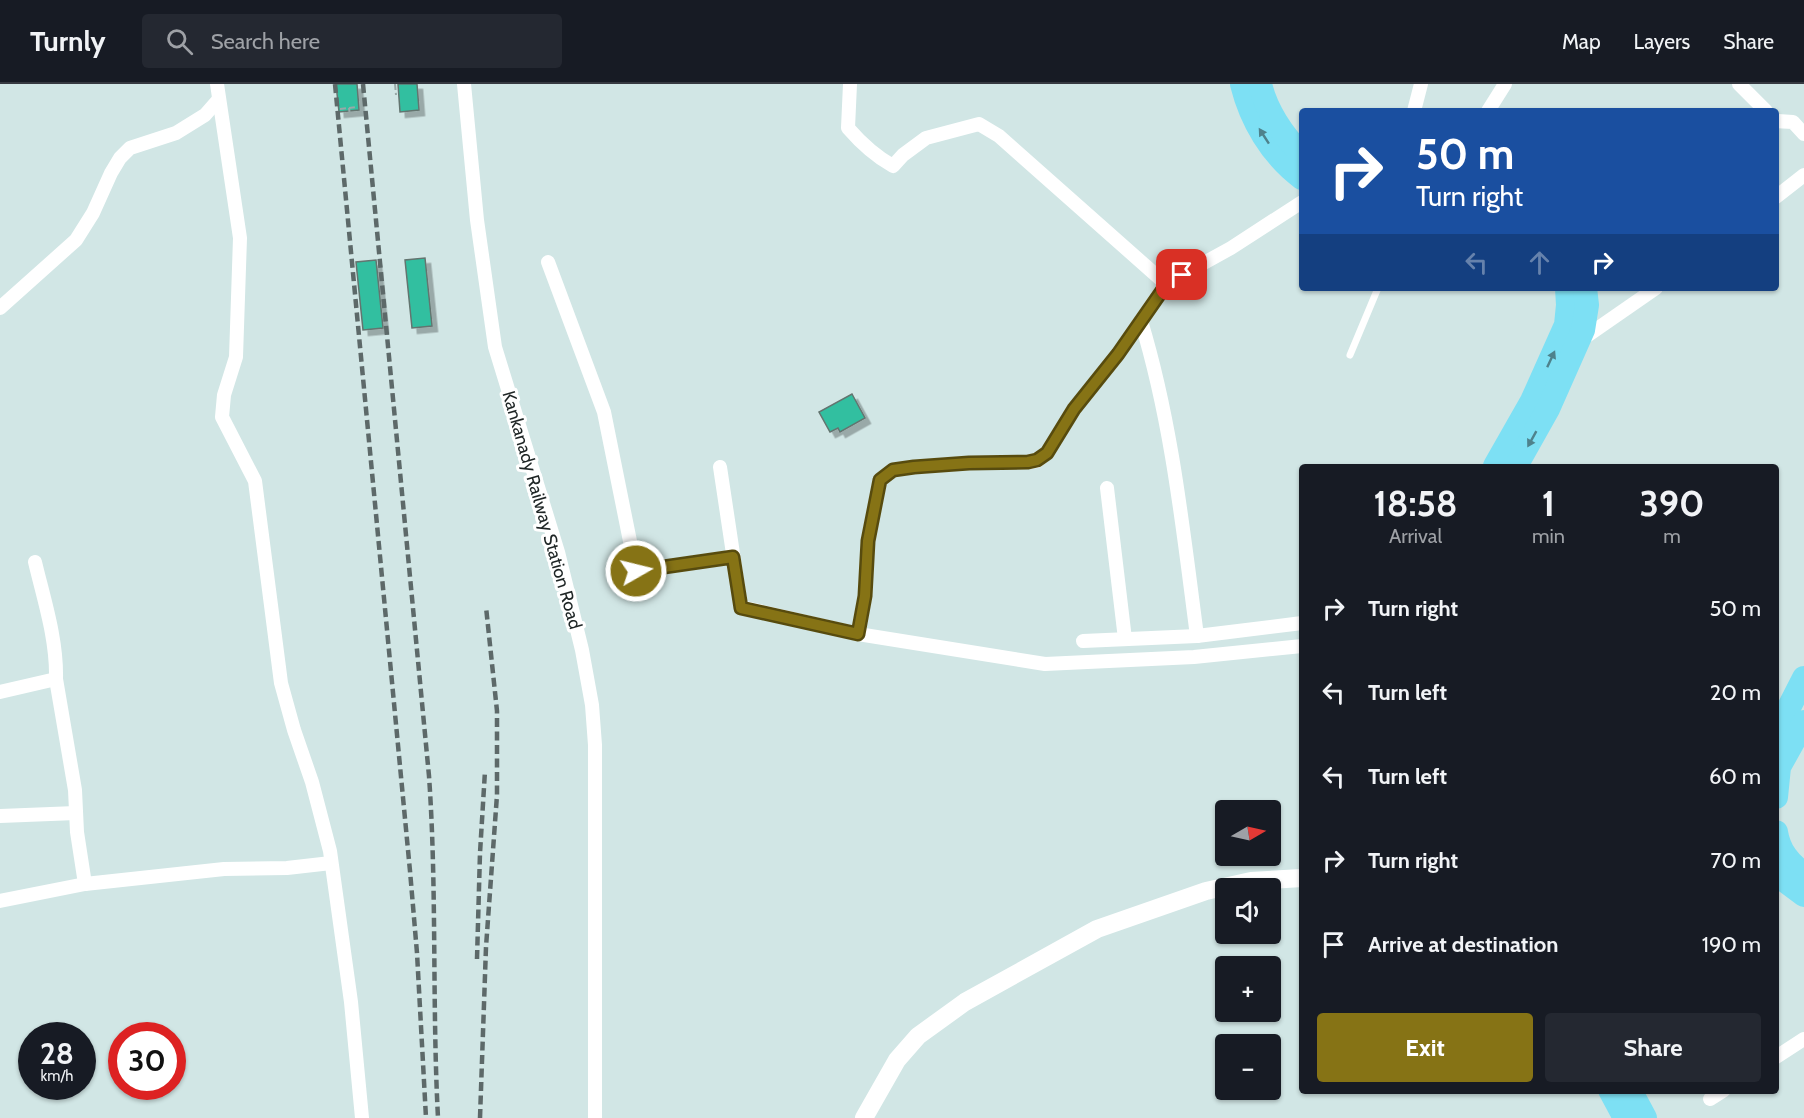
<!DOCTYPE html>
<meta charset="utf-8">
<style>
body{margin:0;font-family:Cabin,sans-serif;background:#242831;color:#f1f3f6;height:100vh;display:flex;flex-direction:column;font-size:22px;white-space:nowrap}
*{box-sizing:border-box;margin:0}
p{font-size:20px;color:#9ea1a6}
.icon{flex:none;width:33px;height:33px;fill:none;stroke:currentColor;stroke-width:2;stroke-linecap:round;stroke-linejoin:round}
.map{position:relative;flex:1;overflow:hidden}
.panel{position:absolute;left:1299px;top:380px;width:480px;height:630px;display:flex;flex-direction:column;background:#171b24;border-radius:6px;box-shadow:0 2px 4px #0004}
.panel>*{flex:none}
.banner{position:absolute;left:1299px;top:24px;width:480px;height:183px;border-radius:6px;box-shadow:0 2px 4px #0004;background:#1a4fa0;color:#fff;overflow:hidden}
.needle{width:39px;rotate:81deg}
.controls{position:absolute;left:1215px;top:716px;display:grid;gap:12px}
.controls a{display:grid;place-items:center;width:66px;height:66px;border-radius:6px;background:#171b24;box-shadow:0 2px 4px #0004;font-size:30px}
.speed{position:absolute;left:18px;top:938px;display:flex;gap:12px;font-size:30px;font-weight:700;text-align:center}
.speed>*{display:grid;place-content:center;width:78px;height:78px;border-radius:50%;background:#171b24;box-shadow:0 2px 4px #0004;line-height:1}
.speed small{font-size:15px;font-weight:400}
.speed .limit{border:9px solid #d22;background:#fff;color:#111}
.pin{position:absolute;display:grid;place-items:center;width:51px;height:51px;color:#fff;margin:-26px;border-radius:12px;box-shadow:0 3px 9px #0006}
.me{position:absolute;width:66px;margin:-33px;rotate:82deg;stroke-linejoin:round;filter:drop-shadow(0 0 4px #0008)}
.turn{display:flex;align-items:center;gap:21px;height:126px;padding:0 18px;font-size:27px}
.turn .icon{width:78px;height:78px;stroke-width:2.5}
.turn b{display:block;font-size:42px;line-height:51px}
.lanes{display:flex;align-items:center;height:57px;padding:0 18px;background:#0003;justify-content:center;gap:30px;direction:ltr}
.lanes .off{opacity:.35}
.eta{display:flex;justify-content:space-evenly;align-items:center;height:102px;text-align:center}
.eta b{font-size:36px;font-weight:700;line-height:42px}
.cta{display:flex;gap:12px;margin-top:auto;padding:12px 18px}
.cta a{flex:1;height:69px;border-radius:6px;background:#867315;color:#fff;font-size:24px;font-weight:700;line-height:69px;text-align:center}
.cta a+a{background:#242831;color:#f1f3f6}
ul{padding:0;list-style:none}
li{display:flex;align-items:center;gap:18px;height:84px;padding:0 18px}
li div{flex:1}
li b{display:block;font-size:22px}
li em{font-style:normal}
header{display:flex;align-items:center;gap:36px;box-sizing:border-box;height:84px;padding:0 30px;background:#171b24;border-bottom:2px solid #363941}
header strong{font-size:28px}
nav{display:flex;gap:33px;margin-inline-start:auto;font-size:21px}
.search{width:420px;height:54px;background:#242831;display:flex;align-items:center;gap:15px;box-sizing:border-box;padding:0 21px;border-radius:6px;color:#9ea1a6;font-size:22px}
.map>svg:first-child{display:block}
</style>
<header>
<strong>Turnly</strong>
<div class="search"><svg class="icon" aria-label="search" viewBox="0 0 24 24"><circle cx="10" cy="10" r="6"/><path d="M15 15l6 6"/></svg>Search here</div>
<nav><a>Map</a><a>Layers</a><a>Share</a></nav>
</header>
<div class="map">
<svg width="1804" height="1034" viewBox="0 0 1804 1034">
<defs>
<filter id="shadow"><feDropShadow dx="5.5" dy="5.5" stdDeviation="0" flood-color="#0004"/></filter>
</defs>
<rect width="100%" height="100%" fill="#d1e6e5"/>
<g fill="#32bfa0" stroke="#63746f" stroke-width="1.5" filter="url(#shadow)">
<polygon points="336,0 357,0 359,26 339,28"/>
<polygon points="398,0 417,0 419,26 400,28"/>
<polygon points="425,174 432,242 412,244 405,176"/>
<polygon points="376,176 383,244 363,246 356,178"/>
<polygon points="852,310 865,334 840,348 838,344 830,348 819,328"/>
</g>
<g fill="none" stroke-linecap="round" stroke-linejoin="round">
<g stroke="#98a9a8" stroke-width="2" stroke-dasharray="6 3" stroke-linecap="butt">
<polyline points="395,0 396,11"/>
<polyline points="349,24 350,32"/>
<polyline points="340,25 357,23"/>
</g>
<polyline stroke="#fff" stroke-width="7" points="1350,271 1378,204"/>
<g stroke="#fff" stroke-width="14">
<polyline points="217,0 240,154 236,273 224,311 222,333 255,397 281,599 294,646 312,698 330,767 351,918 362,1034"/>
<polyline points="464,0 477,136 495,263 558,468 582,566 592,621 595,661 595,1034"/>
<path d="M850,0L848,44C861,59 875,72 893,82L903,71L926,54L979,40L999,52L1166,200"/>
<polyline points="1739,0 1766,27"/>
<polyline points="1414,27 1421,0"/>
<polyline points="1488,27 1505,0"/>
<polyline points="1776,37 1793,38 1804,50"/>
<polyline points="1776,113 1804,91"/>
<polyline points="548,178 604,328 636,487 733,473"/>
<polyline points="0,224 76,156 93,129 111,89 120,74 130,64 176,49 205,31 219,15"/>
<path d="M1141,237C1172,339 1183,446 1197,552L1302,539"/>
<polyline points="1581,256 1656,204"/>
<polyline points="720,383 741,523 858,550 1045,580 1194,573 1302,562"/>
<polyline points="1107,404 1125,555"/>
<path d="M35,478C44,516 57,555 56,595L75,706L77,748L85,800"/>
<polyline points="858,550 865,512 868,457 880,396 893,386 914,383 969,379 1028,378 1037,377 1047,369 1074,325 1118,270 1166,200 1231,164 1302,118"/>
<polyline points="1083,557 1197,552"/>
<polyline points="0,608 56,595"/>
<polyline points="0,732 76,729"/>
<polyline points="0,817 85,800 224,785 287,784 331,779"/>
<polyline points="1776,973 1804,955"/>
<polyline points="1710,1015 1724,1006"/>
</g>
<polyline stroke="#fff" stroke-width="18" points="864,1034 897,976 918,952 965,918 1097,845 1206,807 1251,797 1302,794"/>
<g stroke="#7de0f4" stroke-width="24">
<path d="M1242,0C1251,36 1271,71 1302,94"/>
<path d="M1260,0C1266,26 1283,52 1302,70"/>
<polyline points="1495,382 1532,317 1566,241 1568,221 1567,204"/>
<polyline points="1516,382 1548,325 1583,246 1587,221 1585,204"/>
<polyline points="1776,649 1804,594"/>
<polyline points="1776,713 1779,683 1804,638"/>
<path d="M1776,748C1779,767 1789,779 1804,790"/>
<polyline points="1776,790 1804,811"/>
<polyline points="1610,1006 1625,1034"/>
<polyline points="1630,1006 1645,1034"/>
</g>
<g stroke="#5d6969" stroke-width="4.5" stroke-dasharray="9 4.5" stroke-linecap="butt">
<polyline points="335,0 410,787 417,869 426,1034"/>
<path d="M363,0L429,692C437,806 432,920 438,1034"/>
<polyline points="477,875 480,769 485,687"/>
<polyline points="480,1034 486,863 497,711 497,627 486,523"/>
</g>
</g>
<defs><path id="oneway-solid" d="M-6-.8H1V-3.2L6.5 0L1 3.2V.8H-6Z" transform="scale(1.5)"/></defs>
<g fill="#4e828c">
<use href="#oneway-solid" transform="translate(1264 52) rotate(-123)"/>
<use href="#oneway-solid" transform="translate(1551 275) rotate(-65)"/>
<use href="#oneway-solid" transform="translate(1532 355) rotate(119)"/>
</g>
<g fill="none" stroke-linecap="round" stroke-linejoin="round">
<g stroke="#574b0e" stroke-width="15">
<polyline id="route" points="636,487 733,473 741,524 858,550 865,512 868,457 880,396 893,386 914,383 969,379 1028,378 1037,376 1047,369 1074,325 1118,270 1166,201 1182,191"/>
</g>
<use href="#route" stroke="#867315" stroke-width="10"/>
</g>
<g text-anchor="middle" stroke-width="6" stroke-linejoin="round" paint-order="stroke">
<g font-size="18" fill="#1e2525" stroke="#fff">
<text transform="translate(542 426) rotate(74)" y="6">Kankanady Railway Station Road</text>
</g>
</g>
</svg>
<div class="controls">
<a><svg class="needle" viewBox="-14 -14 28 28"><path d="M0-13l5 13h-10z" fill="#e53935"/><path d="M0 13l5-13h-10z" fill="#9ea1a6"/></svg></a>
<a><svg class="icon" aria-label="sound" viewBox="0 0 24 24"><path d="M4 9h4l5-4v14l-5-4H4zM17 9q2 3 0 6"/></svg></a>
<a>+</a>
<a>−</a>
</div>
<div class="speed"><div>28<small>km/h</small></div><div class="limit">30</div></div>
<div class="pin" style="left:1182px;top:191px;background:#d93025"><svg class="icon" aria-label="arrive" viewBox="0 0 24 24"><path d="M6 21V4h12l-3 4 3 4H6"/></svg></div>
<svg class="me" style="left:636px;top:487px" viewBox="-20 -20 40 40"><circle r="17" fill="#867315" stroke="#fff" stroke-width="3"/><path d="M0-11L8 9 0 5-8 9z" fill="#fff"/></svg>
<div class="banner">
<div class="turn"><svg class="icon" aria-label="right" viewBox="0 0 24 24"><path d="M7 20v-9h11M14 6l5 5-5 5"/></svg><div><b>50 m</b>Turn right</div></div>
<div class="lanes"><svg class="icon off" aria-label="left" viewBox="0 0 24 24"><path d="M17 20v-9H6M10 6l-5 5 5 5"/></svg><svg class="icon off" aria-label="ahead" viewBox="0 0 24 24"><path d="M12 20V5M6 11l6-6 6 6"/></svg><svg class="icon" aria-label="right" viewBox="0 0 24 24"><path d="M7 20v-9h11M14 6l5 5-5 5"/></svg></div>
</div>
<section class="panel">
<div class="eta">
<div><b>18:58</b><p>Arrival</p></div>
<div><b>1</b><p>min</p></div>
<div><b>390</b><p>m</p></div>
</div>
<ul>
<li><svg class="icon" aria-label="right" viewBox="0 0 24 24"><path d="M7 20v-9h11M14 6l5 5-5 5"/></svg><div><b>Turn right</b></div><em>50 m</em></li>
<li><svg class="icon" aria-label="left" viewBox="0 0 24 24"><path d="M17 20v-9H6M10 6l-5 5 5 5"/></svg><div><b>Turn left</b></div><em>20 m</em></li>
<li><svg class="icon" aria-label="left" viewBox="0 0 24 24"><path d="M17 20v-9H6M10 6l-5 5 5 5"/></svg><div><b>Turn left</b></div><em>60 m</em></li>
<li><svg class="icon" aria-label="right" viewBox="0 0 24 24"><path d="M7 20v-9h11M14 6l5 5-5 5"/></svg><div><b>Turn right</b></div><em>70 m</em></li>
<li><svg class="icon" aria-label="arrive" viewBox="0 0 24 24"><path d="M6 21V4h12l-3 4 3 4H6"/></svg><div><b>Arrive at destination</b></div><em>190 m</em></li>
</ul>
<div class="cta"><a>Exit</a><a>Share</a></div>
</section>
</div>
